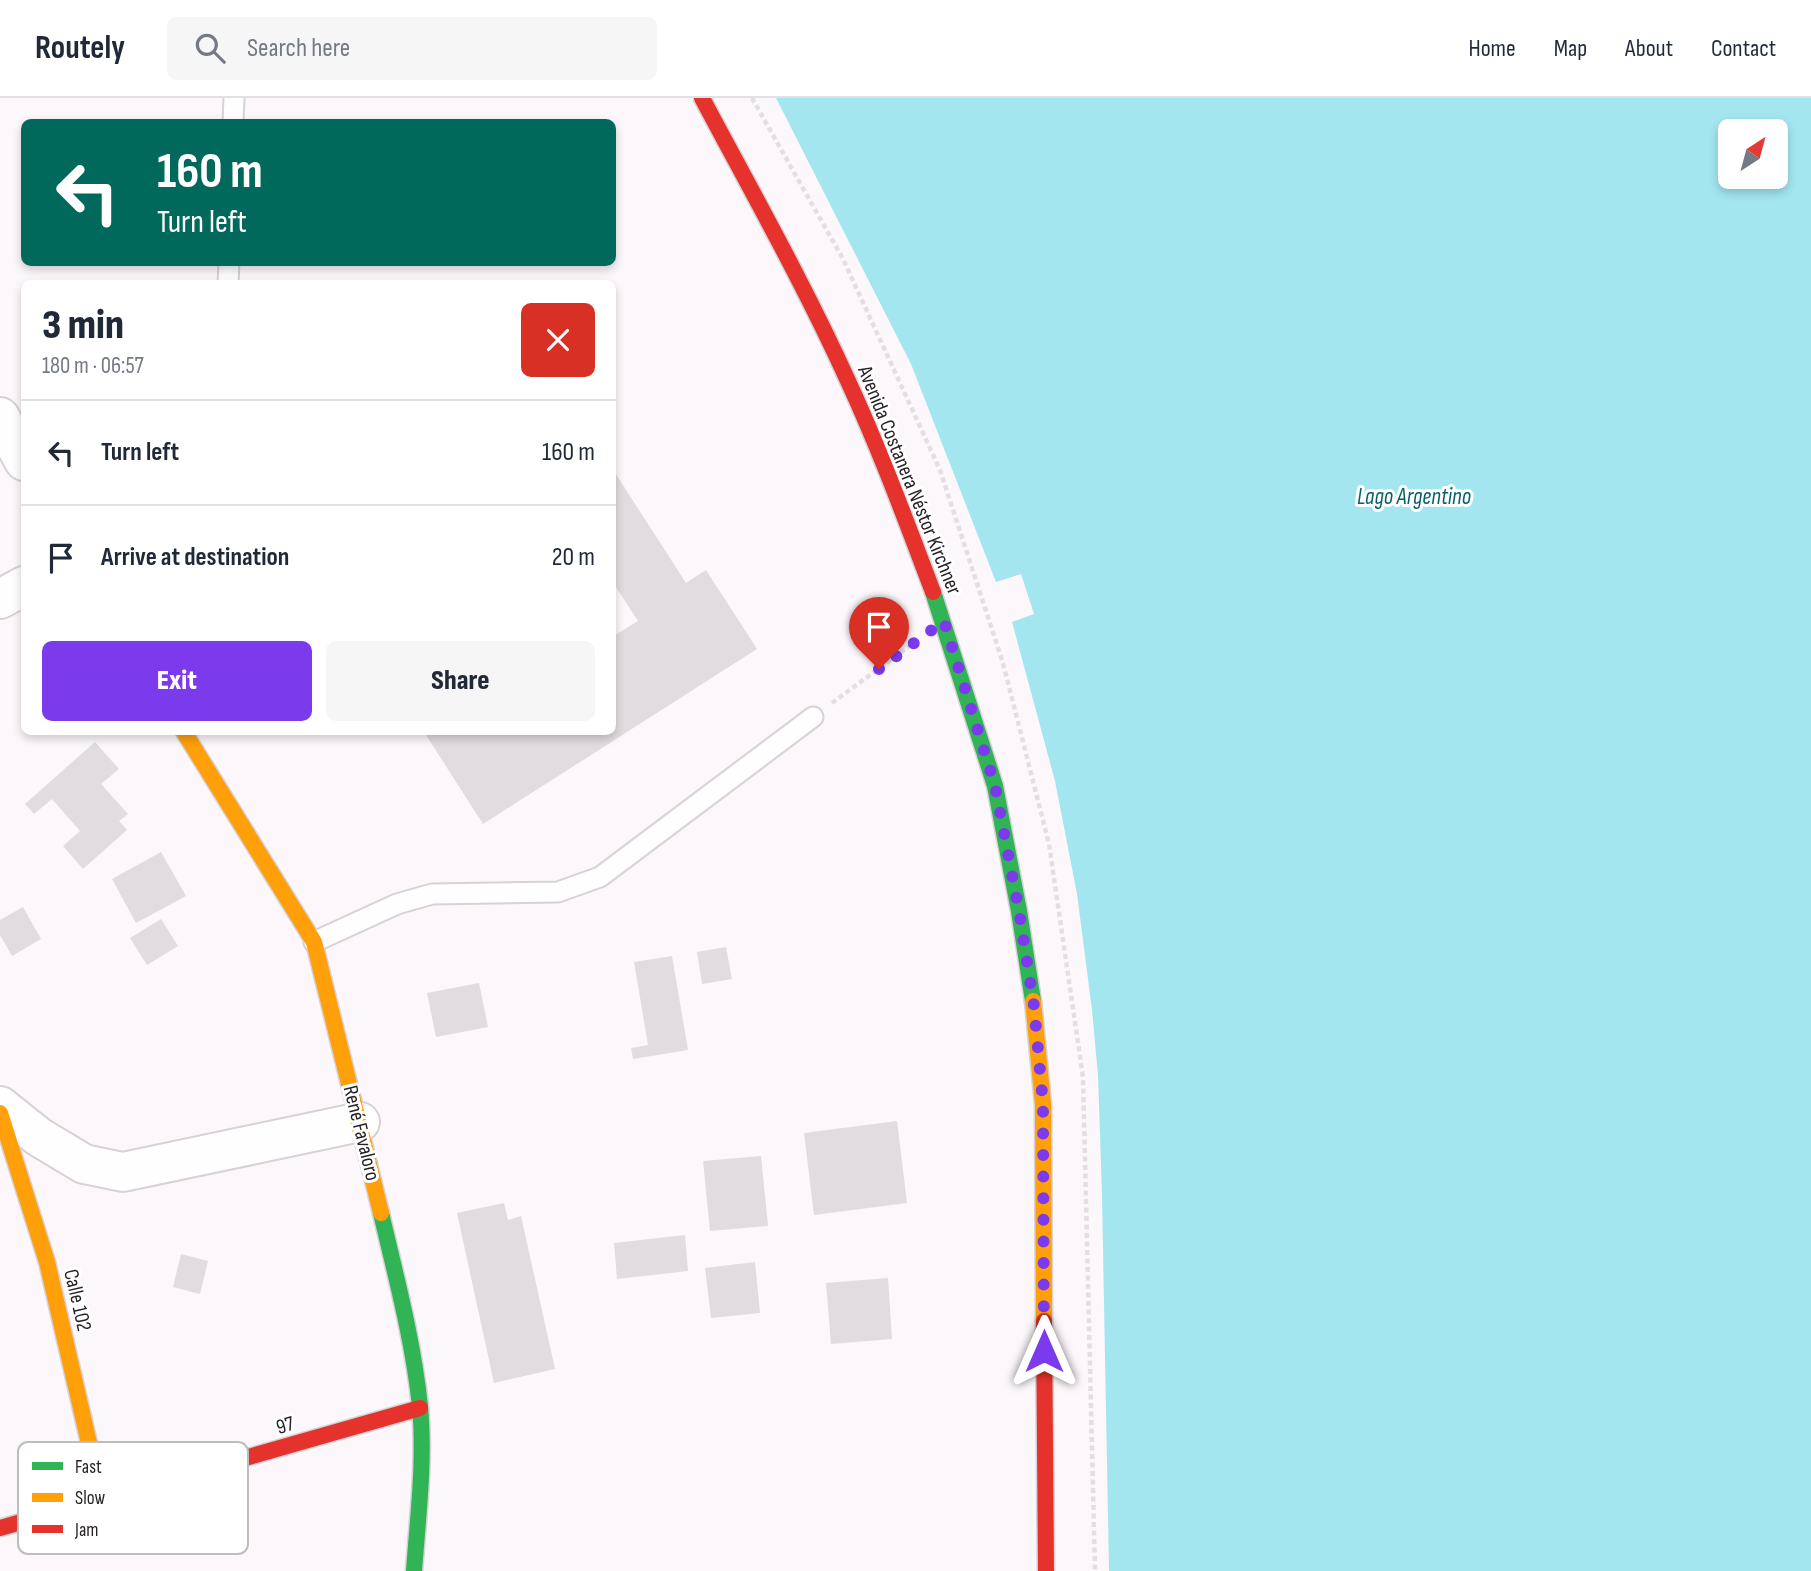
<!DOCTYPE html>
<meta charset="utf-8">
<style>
body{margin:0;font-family:"Sofia Sans Condensed",sans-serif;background:#f6f6f7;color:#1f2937;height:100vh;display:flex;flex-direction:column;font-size:26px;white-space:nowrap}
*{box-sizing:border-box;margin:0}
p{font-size:23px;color:#747a83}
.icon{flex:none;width:38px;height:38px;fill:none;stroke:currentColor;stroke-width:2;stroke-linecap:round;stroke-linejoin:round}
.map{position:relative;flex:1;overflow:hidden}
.drawer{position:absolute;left:21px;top:182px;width:595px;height:455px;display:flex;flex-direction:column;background:#fff;border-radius:10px;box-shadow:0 4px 10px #0003}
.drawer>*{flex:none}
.top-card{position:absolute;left:21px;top:21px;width:595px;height:147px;border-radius:10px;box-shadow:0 4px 10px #0003;background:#00695c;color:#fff;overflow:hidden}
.needle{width:46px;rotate:36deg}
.buttons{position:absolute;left:1718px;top:21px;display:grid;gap:14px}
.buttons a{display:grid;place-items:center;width:70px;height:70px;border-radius:10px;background:#fff;box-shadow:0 4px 10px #0003;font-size:35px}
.pin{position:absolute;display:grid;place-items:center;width:60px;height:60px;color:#fff;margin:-72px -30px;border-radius:50% 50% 50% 0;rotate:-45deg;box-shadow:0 0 7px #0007}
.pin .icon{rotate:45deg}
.me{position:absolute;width:77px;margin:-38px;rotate:0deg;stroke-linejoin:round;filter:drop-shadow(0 0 5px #0008)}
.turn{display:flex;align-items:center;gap:24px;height:147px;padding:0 21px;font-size:32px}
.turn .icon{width:91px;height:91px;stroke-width:2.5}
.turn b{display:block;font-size:49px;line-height:60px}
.round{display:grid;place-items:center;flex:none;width:74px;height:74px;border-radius:10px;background:#f6f6f7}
.summary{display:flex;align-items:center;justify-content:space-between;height:119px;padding:0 21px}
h1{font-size:42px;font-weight:800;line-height:52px}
.action{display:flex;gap:14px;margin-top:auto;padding:14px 21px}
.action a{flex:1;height:80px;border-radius:10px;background:#7c3aed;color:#fff;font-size:28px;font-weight:800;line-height:80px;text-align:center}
.action a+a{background:#f6f6f7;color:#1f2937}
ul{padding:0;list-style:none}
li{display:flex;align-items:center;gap:21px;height:105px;padding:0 21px;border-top:2px solid #e0e1e3}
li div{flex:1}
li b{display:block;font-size:26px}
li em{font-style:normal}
header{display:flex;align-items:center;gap:42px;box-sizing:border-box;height:98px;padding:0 35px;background:#fff;border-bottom:2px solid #e0e1e3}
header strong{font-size:33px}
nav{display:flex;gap:38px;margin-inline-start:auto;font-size:24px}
.search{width:490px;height:63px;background:#f6f6f7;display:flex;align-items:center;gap:18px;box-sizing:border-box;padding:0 24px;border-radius:10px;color:#747a83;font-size:26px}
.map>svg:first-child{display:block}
</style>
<header>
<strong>Routely</strong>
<div class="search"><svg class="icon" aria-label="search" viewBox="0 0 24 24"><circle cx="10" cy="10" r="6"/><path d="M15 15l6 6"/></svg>Search here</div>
<nav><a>Home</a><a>Map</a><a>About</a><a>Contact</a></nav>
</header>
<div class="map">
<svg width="1811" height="1473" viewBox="0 0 1811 1473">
<rect width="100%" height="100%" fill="#fcf7fb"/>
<path fill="#a3e6f0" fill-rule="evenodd" d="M776,0H1811V1473H1109L1102,1097L1098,977L1092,912L1077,796L1055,683L1012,524L1034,516L1021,476L996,484L911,266ZM1731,33H1776V79H1731Z"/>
<g fill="#e0dcdf">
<polygon points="612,370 686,485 706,472 757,551 483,726 424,634 612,634 612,539 638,523 612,483"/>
<polygon points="95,644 119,671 101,686 128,716 119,723 127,732 83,771 63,748 80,733 52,701 34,716 25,706"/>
<polygon points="161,754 186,798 136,825 112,781"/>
<polygon points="23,809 41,841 12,858 0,837 0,822"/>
<polygon points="161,821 178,848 147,867 130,840"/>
<polygon points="726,849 732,881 702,886 697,854"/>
<polygon points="672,858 688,952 633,961 631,950 648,947 634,864"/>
<polygon points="479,885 488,929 436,939 427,895"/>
<polygon points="897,1023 907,1105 814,1117 804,1035"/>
<polygon points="761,1058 768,1128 710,1133 703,1063"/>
<polygon points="504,1105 508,1122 521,1118 555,1271 494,1285 457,1115"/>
<polygon points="685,1137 688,1173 617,1181 614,1145"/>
<polygon points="181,1156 208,1163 200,1196 173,1189"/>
<polygon points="755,1164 760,1215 711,1220 705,1170"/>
<polygon points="888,1180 892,1241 831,1246 826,1185"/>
</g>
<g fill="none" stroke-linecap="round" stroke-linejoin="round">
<g stroke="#d6d2d5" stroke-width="23">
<g id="lane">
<polyline points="233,24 234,0"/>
<polyline points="228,186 229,164"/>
<polyline points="314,844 397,806 432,796 558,794 600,779 813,619"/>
</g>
</g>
<g stroke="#d6d2d5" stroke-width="42">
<g id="street">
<polyline points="0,319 24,363"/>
<polyline points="0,501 24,488"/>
<polyline points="0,1008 39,1039 84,1066 123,1074 360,1024"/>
</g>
</g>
<g stroke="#d6d2d5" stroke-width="19">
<g id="fast">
<polyline points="933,494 995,688 1019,813 1033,903"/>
<path d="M381,1115C396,1179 413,1242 420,1308C425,1363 418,1418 414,1473"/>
</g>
</g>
<g stroke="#d6d2d5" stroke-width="19">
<g id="slow">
<polyline points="184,634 314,844 381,1115"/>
<polyline points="1033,903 1043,1006 1044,1223"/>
<polyline points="0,1015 47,1164 102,1401"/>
</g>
</g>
<g stroke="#d6d2d5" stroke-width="19">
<g id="jam">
<path d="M702,0C752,94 804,186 848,283C880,352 906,423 933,494"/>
<polyline points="1044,1223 1046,1473"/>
<polyline points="0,1430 420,1310"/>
</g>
</g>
<g stroke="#e1dfe1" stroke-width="4.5" stroke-dasharray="5 3.5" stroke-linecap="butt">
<polyline points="752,0 843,161 940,372 1003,565 1049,746 1083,979 1095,1473"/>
<polyline points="832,605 915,544"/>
</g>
<use href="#lane" stroke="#fffefe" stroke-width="19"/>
<use href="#street" stroke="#fffefe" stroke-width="38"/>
<use href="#fast" stroke="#30b455" stroke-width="16"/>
<use href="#slow" stroke="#ff9f0a" stroke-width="16"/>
<use href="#jam" stroke="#e5322d" stroke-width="16"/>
</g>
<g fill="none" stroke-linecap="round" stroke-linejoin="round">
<polyline stroke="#7c3aed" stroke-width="12" stroke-dasharray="0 21.6" points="879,571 944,523 995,688 1019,813 1034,908 1043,1006 1044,1253"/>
</g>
<g text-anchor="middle" stroke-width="6" stroke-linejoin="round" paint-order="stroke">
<g font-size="21" fill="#272326" stroke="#fff">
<text transform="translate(910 382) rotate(68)" y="7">Avenida Costanera Néstor Kirchner</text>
<text transform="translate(362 1035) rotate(76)" y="7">René Favaloro</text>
<text transform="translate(78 1202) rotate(77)" y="7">Calle 102</text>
<text transform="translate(285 1327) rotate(-16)" y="7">97</text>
</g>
<g font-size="23" font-style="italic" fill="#085f69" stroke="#fff">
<text x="1414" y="406">Lago Argentino</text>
</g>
</g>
<rect x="18" y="1344" width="230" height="112" rx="10" fill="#fff" stroke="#bebdbe" stroke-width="2"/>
<rect x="32" y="1364" width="31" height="8" fill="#30b455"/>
<rect x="32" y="1395" width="31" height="9" fill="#ff9f0a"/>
<rect x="32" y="1427" width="31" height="8" fill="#e5322d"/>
<g font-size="19" fill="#272326">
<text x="75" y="1375">Fast</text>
<text x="75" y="1406">Slow</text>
<text x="75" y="1438">Jam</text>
</g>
</svg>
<div class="buttons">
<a><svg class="needle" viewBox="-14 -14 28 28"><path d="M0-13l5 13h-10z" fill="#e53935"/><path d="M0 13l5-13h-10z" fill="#747a83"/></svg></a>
</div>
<div class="pin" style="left:879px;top:571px;background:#d93025"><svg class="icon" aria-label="arrive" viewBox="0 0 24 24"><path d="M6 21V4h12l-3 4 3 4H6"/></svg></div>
<svg class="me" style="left:1044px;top:1253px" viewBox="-20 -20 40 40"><path d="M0-17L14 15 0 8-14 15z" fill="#7c3aed" stroke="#fff" stroke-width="4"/></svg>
<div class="top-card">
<div class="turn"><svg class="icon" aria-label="left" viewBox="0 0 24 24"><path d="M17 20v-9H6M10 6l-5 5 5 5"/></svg><div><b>160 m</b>Turn left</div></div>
</div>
<section class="drawer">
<div class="summary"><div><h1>3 min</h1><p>180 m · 06:57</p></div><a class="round" style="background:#d93025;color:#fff"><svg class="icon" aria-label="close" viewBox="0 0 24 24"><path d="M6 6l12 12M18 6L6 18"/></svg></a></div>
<ul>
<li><svg class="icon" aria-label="left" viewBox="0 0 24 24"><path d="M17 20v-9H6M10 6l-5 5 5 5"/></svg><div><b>Turn left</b></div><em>160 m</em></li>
<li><svg class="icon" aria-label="arrive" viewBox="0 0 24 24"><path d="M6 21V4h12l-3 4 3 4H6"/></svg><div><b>Arrive at destination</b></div><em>20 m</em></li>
</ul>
<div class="action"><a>Exit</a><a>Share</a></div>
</section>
</div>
